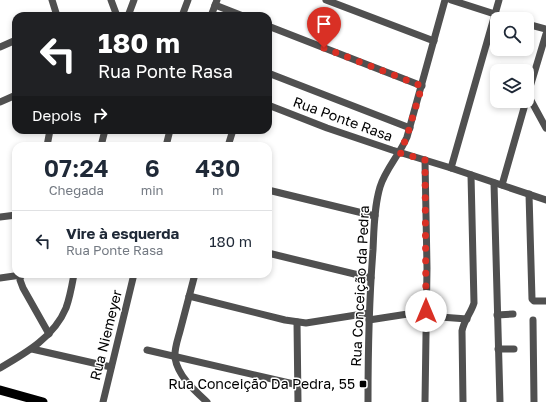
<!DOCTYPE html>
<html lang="pt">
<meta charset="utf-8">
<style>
body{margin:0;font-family:"Golos Text",sans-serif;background:#f2f2f3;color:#1f2937;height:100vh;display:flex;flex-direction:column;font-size:15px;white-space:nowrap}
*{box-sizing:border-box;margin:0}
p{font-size:13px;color:#747a83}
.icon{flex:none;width:22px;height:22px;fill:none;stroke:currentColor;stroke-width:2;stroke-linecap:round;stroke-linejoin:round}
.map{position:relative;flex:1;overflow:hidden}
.drawer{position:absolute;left:12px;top:142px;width:260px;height:136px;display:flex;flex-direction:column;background:#fff;border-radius:12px;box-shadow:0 2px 6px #0003}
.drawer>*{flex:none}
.top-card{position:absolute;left:12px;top:12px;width:260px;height:122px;border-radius:12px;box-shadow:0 2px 6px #0003;background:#202124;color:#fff;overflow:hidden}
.controls{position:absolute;left:490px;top:12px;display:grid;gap:8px}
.controls a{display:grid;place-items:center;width:44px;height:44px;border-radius:8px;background:#fff;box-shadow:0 2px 6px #0003;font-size:20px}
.pin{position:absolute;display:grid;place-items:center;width:34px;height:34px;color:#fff;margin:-41px -17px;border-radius:50% 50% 50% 0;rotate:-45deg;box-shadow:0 0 4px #0007}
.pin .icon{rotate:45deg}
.me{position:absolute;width:44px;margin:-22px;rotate:0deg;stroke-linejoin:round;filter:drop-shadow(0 0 3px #0008)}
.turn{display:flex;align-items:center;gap:14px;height:84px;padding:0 20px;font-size:18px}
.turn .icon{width:52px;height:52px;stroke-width:2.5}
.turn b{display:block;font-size:28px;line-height:34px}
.then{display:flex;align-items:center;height:38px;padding:0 20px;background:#0003;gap:8px;font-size:15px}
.eta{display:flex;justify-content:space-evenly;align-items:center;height:68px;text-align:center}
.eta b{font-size:24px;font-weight:600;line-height:28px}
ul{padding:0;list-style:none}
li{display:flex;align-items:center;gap:12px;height:60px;padding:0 20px;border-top:1px solid #e0e1e3}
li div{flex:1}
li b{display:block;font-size:15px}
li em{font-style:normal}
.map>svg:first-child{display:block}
</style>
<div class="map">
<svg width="546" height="402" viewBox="0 0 546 402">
<rect width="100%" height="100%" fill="#fff"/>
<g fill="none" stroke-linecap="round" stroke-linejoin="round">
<g stroke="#505050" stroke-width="7">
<polyline points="52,0 57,16"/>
<polyline points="111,0 117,16"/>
<polyline points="326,0 434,41"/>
<polyline points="451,0 510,19"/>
<polyline points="215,5 243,16"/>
<polyline points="128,16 134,0"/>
<polyline points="182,16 188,0"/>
<polyline points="211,16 217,0"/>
<polyline points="527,24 546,29"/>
<polyline points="268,26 422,86"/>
<polyline points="0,47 16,40"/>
<polyline points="268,73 410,128"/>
<polyline points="528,95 546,128"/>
<polyline points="527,97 546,34"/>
<polyline points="0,102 16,95"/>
<polyline points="268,105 327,128 392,150 451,168 546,200"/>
<polyline points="47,146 50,130"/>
<polyline points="101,146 105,130"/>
<polyline points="166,146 170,130"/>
<polyline points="228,146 233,130"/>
<polyline points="451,168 499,0"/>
<polyline points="494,183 500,402"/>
<polyline points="502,185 526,101"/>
<polyline points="268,190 375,216"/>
<polyline points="529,194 532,299 534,301 546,301"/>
<polyline points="0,217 16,215"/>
<polyline points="268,253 371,278"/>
<polyline points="21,274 20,280 23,288 49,334"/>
<path d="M195,274C190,293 185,312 180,331C178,339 174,349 175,358C178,376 194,390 207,402"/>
<polyline points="0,278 28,274"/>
<polyline points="189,296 285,320 306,323 369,313"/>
<polyline points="497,315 513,314"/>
<polyline points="427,316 467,319"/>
<polyline points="369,320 427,311"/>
<polyline points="533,320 534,402"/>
<polyline points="297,322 298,402"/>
<polyline points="32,349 111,367"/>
<polyline points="498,349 514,349"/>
<polyline points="147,350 298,385"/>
<path d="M0,368C26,353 54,337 66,308C70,297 72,285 74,274"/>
<polyline points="103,402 134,274"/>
<path d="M368,402C368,351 369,301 373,250C374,230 374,207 380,187C385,170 400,154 407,137L445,0"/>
<polyline points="425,402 427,268 425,160"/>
<path d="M463,402L462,331C464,320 471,313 474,303L471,175"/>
</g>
<polyline stroke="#000" stroke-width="9" points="0,390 43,402"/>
</g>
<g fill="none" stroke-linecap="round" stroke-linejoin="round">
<polyline stroke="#d93025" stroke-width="7" stroke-dasharray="0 12.6" points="324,48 422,86 407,136 400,153 425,160 426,311"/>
</g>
<rect fill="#000" stroke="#fff" stroke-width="1.5" x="359" y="380" width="8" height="8" rx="2"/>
<g text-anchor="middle" stroke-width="3" stroke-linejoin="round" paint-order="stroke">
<g font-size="14" fill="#000" stroke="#fff">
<text transform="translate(343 119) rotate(20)" y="5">Rua Ponte Rasa</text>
<text transform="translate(360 286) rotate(-87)" y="5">Rua Conceição da Pedra</text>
<text transform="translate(106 335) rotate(-76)" y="5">Rua Niemeyer</text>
</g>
<g font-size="14" fill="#000" stroke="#fff" text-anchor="end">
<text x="355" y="389">Rua Conceição Da Pedra, 55</text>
</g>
</g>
</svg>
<div class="controls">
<a><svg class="icon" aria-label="search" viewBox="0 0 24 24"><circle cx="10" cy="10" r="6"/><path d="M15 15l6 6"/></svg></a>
<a><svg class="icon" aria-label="layers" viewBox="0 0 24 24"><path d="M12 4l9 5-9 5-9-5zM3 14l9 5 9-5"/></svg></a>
</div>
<div class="pin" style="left:324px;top:48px;background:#d93025"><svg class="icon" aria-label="arrive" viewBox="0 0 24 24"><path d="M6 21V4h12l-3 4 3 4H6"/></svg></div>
<svg class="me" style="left:426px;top:311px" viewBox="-20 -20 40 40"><circle r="19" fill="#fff"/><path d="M0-13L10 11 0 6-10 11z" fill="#d93025"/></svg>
<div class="top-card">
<div class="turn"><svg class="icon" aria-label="left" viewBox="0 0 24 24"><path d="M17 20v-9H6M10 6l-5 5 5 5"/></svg><div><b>180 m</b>Rua Ponte Rasa</div></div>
<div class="then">Depois<svg class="icon" aria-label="right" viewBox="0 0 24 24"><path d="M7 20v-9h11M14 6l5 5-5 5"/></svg></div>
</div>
<section class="drawer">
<div class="eta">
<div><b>07:24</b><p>Chegada</p></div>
<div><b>6</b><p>min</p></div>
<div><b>430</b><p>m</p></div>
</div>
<ul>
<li><svg class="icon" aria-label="left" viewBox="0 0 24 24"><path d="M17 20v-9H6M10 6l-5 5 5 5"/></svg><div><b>Vire à esquerda</b><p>Rua Ponte Rasa</p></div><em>180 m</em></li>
</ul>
</section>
</div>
